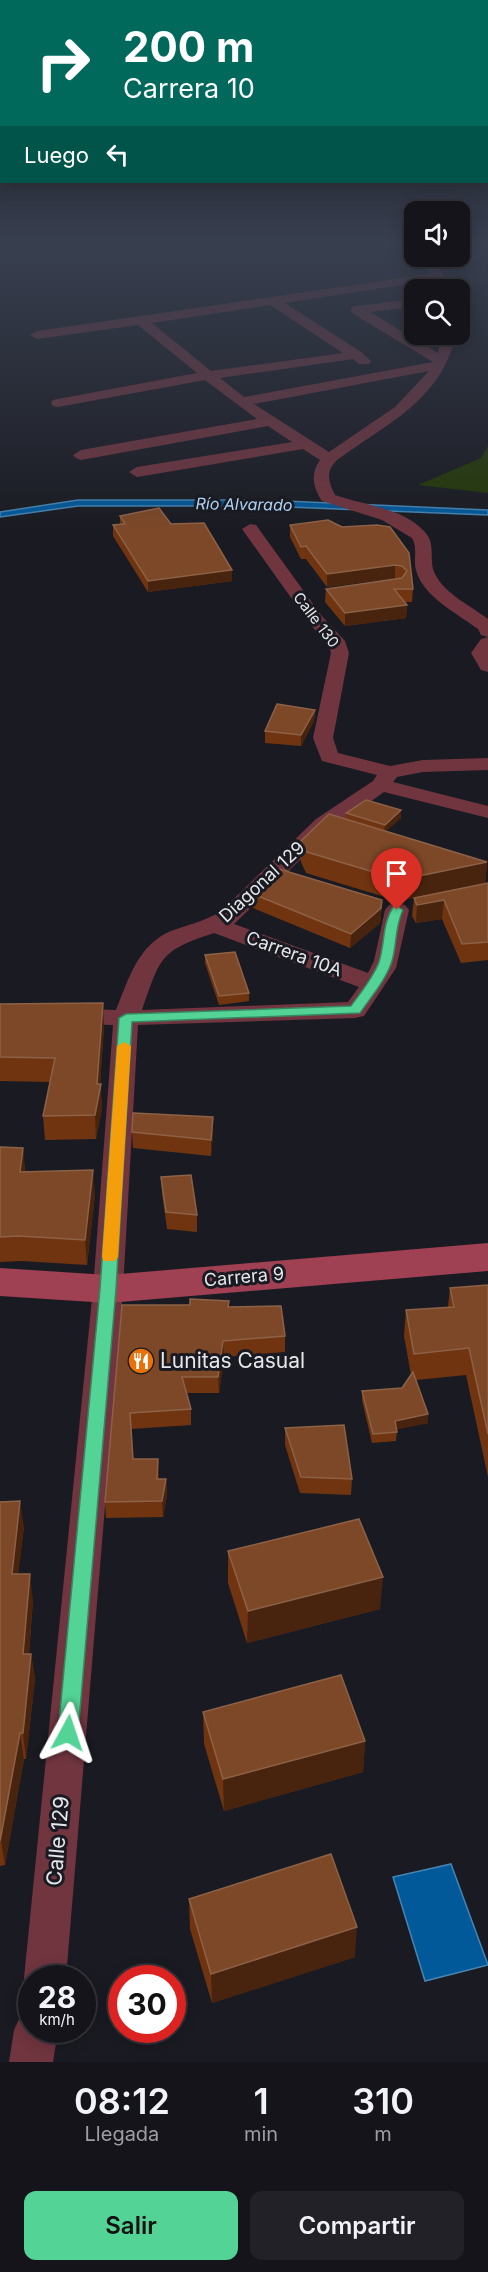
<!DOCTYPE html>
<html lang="es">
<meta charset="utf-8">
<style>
body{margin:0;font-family:Inter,sans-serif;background:#212127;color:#f1f3f6;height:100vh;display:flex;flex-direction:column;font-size:22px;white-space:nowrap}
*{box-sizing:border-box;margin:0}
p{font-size:20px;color:#9d9ea2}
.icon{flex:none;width:33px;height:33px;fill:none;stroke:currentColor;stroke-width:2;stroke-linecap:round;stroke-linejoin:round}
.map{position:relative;height:2062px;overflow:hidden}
.sheet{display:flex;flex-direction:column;background:#14141a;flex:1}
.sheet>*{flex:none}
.banner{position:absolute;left:0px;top:0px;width:489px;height:183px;box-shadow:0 3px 15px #0003,0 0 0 2px #333339;background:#00695c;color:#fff;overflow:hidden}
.tools{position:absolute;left:404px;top:201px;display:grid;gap:12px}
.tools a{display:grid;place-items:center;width:66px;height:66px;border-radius:12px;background:#14141a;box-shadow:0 3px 15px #0003,0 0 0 2px #333339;font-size:30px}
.speed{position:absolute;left:18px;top:1965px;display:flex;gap:12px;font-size:30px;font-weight:700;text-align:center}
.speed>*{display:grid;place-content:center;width:78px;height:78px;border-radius:50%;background:#14141a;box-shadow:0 3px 15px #0003,0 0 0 2px #333339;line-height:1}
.speed small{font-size:15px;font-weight:400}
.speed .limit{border:9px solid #d22;background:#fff;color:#111}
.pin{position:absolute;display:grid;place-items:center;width:51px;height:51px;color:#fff;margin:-62px -26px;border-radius:50% 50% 50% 0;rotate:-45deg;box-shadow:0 0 6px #0007}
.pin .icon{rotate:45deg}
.me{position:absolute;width:66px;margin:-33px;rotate:5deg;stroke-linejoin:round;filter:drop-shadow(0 0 4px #0008)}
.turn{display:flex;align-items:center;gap:21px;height:126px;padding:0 24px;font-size:27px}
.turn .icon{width:78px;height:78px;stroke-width:2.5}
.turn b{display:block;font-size:42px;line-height:51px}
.then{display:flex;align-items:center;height:57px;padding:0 24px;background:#0003;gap:12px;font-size:22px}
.eta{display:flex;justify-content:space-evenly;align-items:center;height:102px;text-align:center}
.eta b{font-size:36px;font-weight:600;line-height:42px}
.action{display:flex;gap:12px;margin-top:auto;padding:12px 24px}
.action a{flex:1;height:69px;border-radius:12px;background:#53d396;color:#111;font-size:24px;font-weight:600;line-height:69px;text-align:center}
.action a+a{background:#212127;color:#f1f3f6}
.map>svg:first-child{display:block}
</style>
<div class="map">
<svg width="488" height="2062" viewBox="0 0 488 2062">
<rect width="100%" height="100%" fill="#1a1b22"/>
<polygon fill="#243908" points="488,446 488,493 418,485 481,458"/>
<g fill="#02599a" stroke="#4684b2" stroke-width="1.5">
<polygon points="78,500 263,500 488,510 488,515 262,506 78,506 0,517 0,512"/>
<polygon points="451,1864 488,1965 425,1981 393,1877"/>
</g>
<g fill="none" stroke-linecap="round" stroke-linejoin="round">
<g fill="#70353f" fill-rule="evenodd">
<path d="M488,244V253L474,260L438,266L446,280L444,283L440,284L434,280L285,303L361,352L371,361L369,364H359L353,359L220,378L244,397L433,362L352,313L351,310L352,307L357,306L414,299V307L370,312L438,353L442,334H456C441,402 385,424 336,461C325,472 329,483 335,495C363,505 403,508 424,531C437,544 428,560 435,574C445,594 471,606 488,619V637L481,635L478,629C458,614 423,597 416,570C413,559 418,548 412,538L382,520L322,501C313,487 310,474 320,460L303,449L137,477L129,472L137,467L292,442L268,426L81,460L76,458L73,455L81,450L257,419L205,380L58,407L53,406L51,403L53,400L58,399L197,373L138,325L37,339L30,335L37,331L429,274L426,269L428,261L459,256ZM270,305L343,353L211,371L152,323ZM429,371L395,407L329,452L254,404Z"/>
<path d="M250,524L256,525L321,615L345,641L349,653L333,738L338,753L390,766L423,760L488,758V770L423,772L397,777L393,782L488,806V818L384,792L332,829L234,924L368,973L374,961L385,910L389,905L397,903L405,905L409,910L396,968L364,1016L355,1018L138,1025L123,1289L66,1978H32V1993L24,1978L93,1289L113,1025L0,1022V1006L116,1010C129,978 138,945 171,931C188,925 204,921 220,912L316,819L373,781L377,775L322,761L313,738L331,653L329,646L309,623L242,529ZM214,933L359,987L348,1002L142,1010C161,957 159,951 214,933Z"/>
<polygon points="488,637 488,672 481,670 471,653 481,639"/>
<polygon points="32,2010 32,2030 58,2030 53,2062 9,2062 14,2030 21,2015"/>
</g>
<polygon fill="#9f4053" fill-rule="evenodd" points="488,1243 488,1271 108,1303 0,1296 0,1268 108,1275"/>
</g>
<g fill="#703510">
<polygon points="120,516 171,524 232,581 148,592 113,536 113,525 120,524"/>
<polygon points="290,525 342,527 390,527 413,589 412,602 405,602 407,605 406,618 345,626 325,602 326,589 400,579 395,578 327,587 306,559 301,559 290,537"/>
<polygon points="315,710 314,721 301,746 265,743 265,731"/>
<polygon points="401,810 401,818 386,831 487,862 485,883 398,901 306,873 301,862 301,841 346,819 346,813"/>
<polygon points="488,883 488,960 461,963 442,919 416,923 412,916 414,898"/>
<polygon points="253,894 382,900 381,915 380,923 350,948 253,908"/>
<polygon points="205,955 249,993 249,1001 219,1005 205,963"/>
<polygon points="0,1004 104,1027 100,1084 102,1108 96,1139 45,1140 43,1116 50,1082 0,1081"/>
<polygon points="213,1117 213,1133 211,1156 133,1148 132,1132"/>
<polygon points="0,1147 23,1148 25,1172 95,1195 87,1265 22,1261 0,1262"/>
<polygon points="161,1177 197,1215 197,1232 167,1229 162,1193"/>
<polygon points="488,1285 488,1477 466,1375 416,1380 428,1423 397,1429 396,1441 372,1443 362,1400 362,1391 402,1388 411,1375 404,1336 406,1310 448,1307 450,1288"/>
<polygon points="122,1305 229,1307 285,1336 285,1352 224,1357 219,1393 186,1393 191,1409 191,1425 131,1429 133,1459 159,1476 159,1479 166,1479 167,1495 163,1517 106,1518 105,1502"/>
<polygon points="285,1428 352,1479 351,1495 300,1493 285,1445"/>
<polygon points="0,1502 24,1527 18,1574 33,1600 29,1654 31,1654 35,1679 26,1759 24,1759 5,1865 0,1866"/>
<polygon points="228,1551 380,1609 247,1643 228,1583"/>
<polygon points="203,1712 365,1741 363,1772 224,1811 204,1744"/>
<polygon points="189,1899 355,1957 212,2003 190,1929"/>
</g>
<g fill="#48230e">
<polygon points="395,565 395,578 327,587 327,574"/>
<polygon points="232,570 232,581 148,592 148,581"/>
<polygon points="407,605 406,618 345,626 345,613"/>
<polygon points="315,710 314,721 301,746 301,735"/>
<polygon points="401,810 401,818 384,833 385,825"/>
<polygon points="487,862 485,883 398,901 400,880"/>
<polygon points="382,900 381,915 380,923 350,948 351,934"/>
<polygon points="444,900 442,919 416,923 417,905"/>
<polygon points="103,1003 104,1027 100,1085 101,1084 102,1108 96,1139 95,1115"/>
<polygon points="213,1117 213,1133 211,1156 211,1140"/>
<polygon points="23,1148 25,1173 20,1172"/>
<polygon points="93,1170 95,1195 87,1265 85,1240"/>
<polygon points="223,1341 224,1357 219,1393 218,1377"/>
<polygon points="428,1414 428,1423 394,1430 395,1421"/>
<polygon points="158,1459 159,1476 157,1495 157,1479"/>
<polygon points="166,1479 167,1495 163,1517 162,1501"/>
<polygon points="20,1501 24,1527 15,1600 12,1574"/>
<polygon points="30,1574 33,1600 27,1680 23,1654"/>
<polygon points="383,1577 380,1609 247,1643 248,1611"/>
<polygon points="31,1654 35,1679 26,1759 23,1733"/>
<polygon points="20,1733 24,1759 5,1865 1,1841"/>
<polygon points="365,1741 363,1772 224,1811 223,1779"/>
<polygon points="357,1927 355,1957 212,2003 211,1974"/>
</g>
<g fill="#7c4828" stroke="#8d6146" stroke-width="1.5">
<polygon points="159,508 171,524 204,523 232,570 148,581 113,525 125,524 120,516"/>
<polygon points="328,520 342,527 377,525 390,527 409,553 413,589 394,589 407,605 345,613 326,589 402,578 407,571 402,566 395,565 327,574 306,546 301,547 290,525"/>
<polygon points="277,704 315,710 301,735 265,731"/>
<polygon points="366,800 401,810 385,825 346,813"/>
<polygon points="329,814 487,862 400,880 307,852 301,841"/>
<polygon points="279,869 382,900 381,908 351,934 253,894"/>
<polygon points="488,883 488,942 462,944 444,900 417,905 414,898"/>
<polygon points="235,952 249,993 219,996 205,955"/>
<polygon points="103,1003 97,1084 101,1084 95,1115 43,1116 55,1058 0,1057 0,1004"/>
<polygon points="133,1113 213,1117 211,1140 132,1132"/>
<polygon points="0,1147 23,1148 20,1172 93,1170 85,1240 19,1236 0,1237"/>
<polygon points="191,1175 197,1215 166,1212 161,1177"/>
<polygon points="488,1285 488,1434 469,1348 414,1354 406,1310 454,1307 450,1288"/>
<polygon points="190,1299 229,1301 228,1307 281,1306 285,1336 223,1341 218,1377 182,1377 191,1409 130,1413 133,1459 158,1459 157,1479 166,1479 162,1501 105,1502 122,1305 190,1305"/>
<polygon points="413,1372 428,1414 395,1421 397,1432 373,1434 362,1391 402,1388"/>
<polygon points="344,1425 352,1479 301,1477 285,1428"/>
<polygon points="20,1501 12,1574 30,1574 23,1654 31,1654 23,1733 20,1733 0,1841 0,1502"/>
<polygon points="359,1519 383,1577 248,1611 228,1551"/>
<polygon points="341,1675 365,1741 223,1779 203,1712"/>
<polygon points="331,1854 357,1927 211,1974 189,1899"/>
</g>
<linearGradient id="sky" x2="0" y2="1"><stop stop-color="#0e0f13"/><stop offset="0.46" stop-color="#383f4f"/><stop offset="1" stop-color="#383f4f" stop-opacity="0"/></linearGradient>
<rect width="488" height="532" fill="url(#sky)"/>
<path fill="#53d396" stroke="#368962" stroke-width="1.5" d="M397,906L403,910C395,926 397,944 392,961C386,980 371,997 360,1013L132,1022L116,1289L78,1733L75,1739L68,1742L61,1739L58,1733L100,1289L119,1018L126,1014L351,1006C361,992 373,978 379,962C385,944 382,924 393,907Z"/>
<polygon fill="#f59e0b" points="124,1042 131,1046 118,1257 115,1261 104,1261 102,1257 117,1046"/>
<defs>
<g id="restaurant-disc" transform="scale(1.35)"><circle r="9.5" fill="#e8710a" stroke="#1a1b22"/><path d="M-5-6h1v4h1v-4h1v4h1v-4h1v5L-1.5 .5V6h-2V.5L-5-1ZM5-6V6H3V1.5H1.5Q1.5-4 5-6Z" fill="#fff"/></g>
</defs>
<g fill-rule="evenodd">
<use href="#restaurant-disc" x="141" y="1361"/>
</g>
<g text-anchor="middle" stroke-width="6" stroke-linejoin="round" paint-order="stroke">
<g font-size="15" fill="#e5e7eb" stroke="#1a1b22">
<text transform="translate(316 620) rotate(53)" y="5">Calle 130</text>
</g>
<g font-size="16" font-style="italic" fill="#aed1f5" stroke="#1a1b22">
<text transform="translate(244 504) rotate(1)" y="6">Río Alvarado</text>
</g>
<g font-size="18" fill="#e5e7eb" stroke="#1a1b22">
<text transform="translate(262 882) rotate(-43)" y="6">Diagonal 129</text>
<text transform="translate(294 954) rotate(20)" y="6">Carrera 10A</text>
<text transform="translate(244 1277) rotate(-5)" y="6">Carrera 9</text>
</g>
<g font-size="21" fill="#e5e7eb" stroke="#1a1b22" text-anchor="start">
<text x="160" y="1368">Lunitas Casual</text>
</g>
<g font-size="21" fill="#e5e7eb" stroke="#1a1b22">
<text transform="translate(58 1841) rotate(-85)" y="7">Calle 129</text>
</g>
</g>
</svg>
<div class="tools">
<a><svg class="icon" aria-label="sound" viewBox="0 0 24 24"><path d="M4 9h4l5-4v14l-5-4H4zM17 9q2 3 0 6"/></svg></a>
<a><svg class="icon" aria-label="search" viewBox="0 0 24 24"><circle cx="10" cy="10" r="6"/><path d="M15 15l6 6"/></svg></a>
</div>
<div class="speed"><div>28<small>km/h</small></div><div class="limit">30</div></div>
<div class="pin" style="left:397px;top:910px;background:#d93025"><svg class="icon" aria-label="arrive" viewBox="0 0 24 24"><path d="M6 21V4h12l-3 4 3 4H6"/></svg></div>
<svg class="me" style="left:68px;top:1733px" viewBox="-20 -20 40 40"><path d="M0-17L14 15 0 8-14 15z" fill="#53d396" stroke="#fff" stroke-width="4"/></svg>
<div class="banner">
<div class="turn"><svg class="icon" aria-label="right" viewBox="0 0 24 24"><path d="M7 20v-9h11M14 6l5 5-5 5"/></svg><div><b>200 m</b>Carrera 10</div></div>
<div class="then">Luego<svg class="icon" aria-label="left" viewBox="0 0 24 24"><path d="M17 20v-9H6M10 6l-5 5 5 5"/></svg></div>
</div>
</div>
<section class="sheet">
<div class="eta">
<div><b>08:12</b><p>Llegada</p></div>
<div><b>1</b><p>min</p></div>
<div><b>310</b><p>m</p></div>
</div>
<div class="action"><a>Salir</a><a>Compartir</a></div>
</section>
